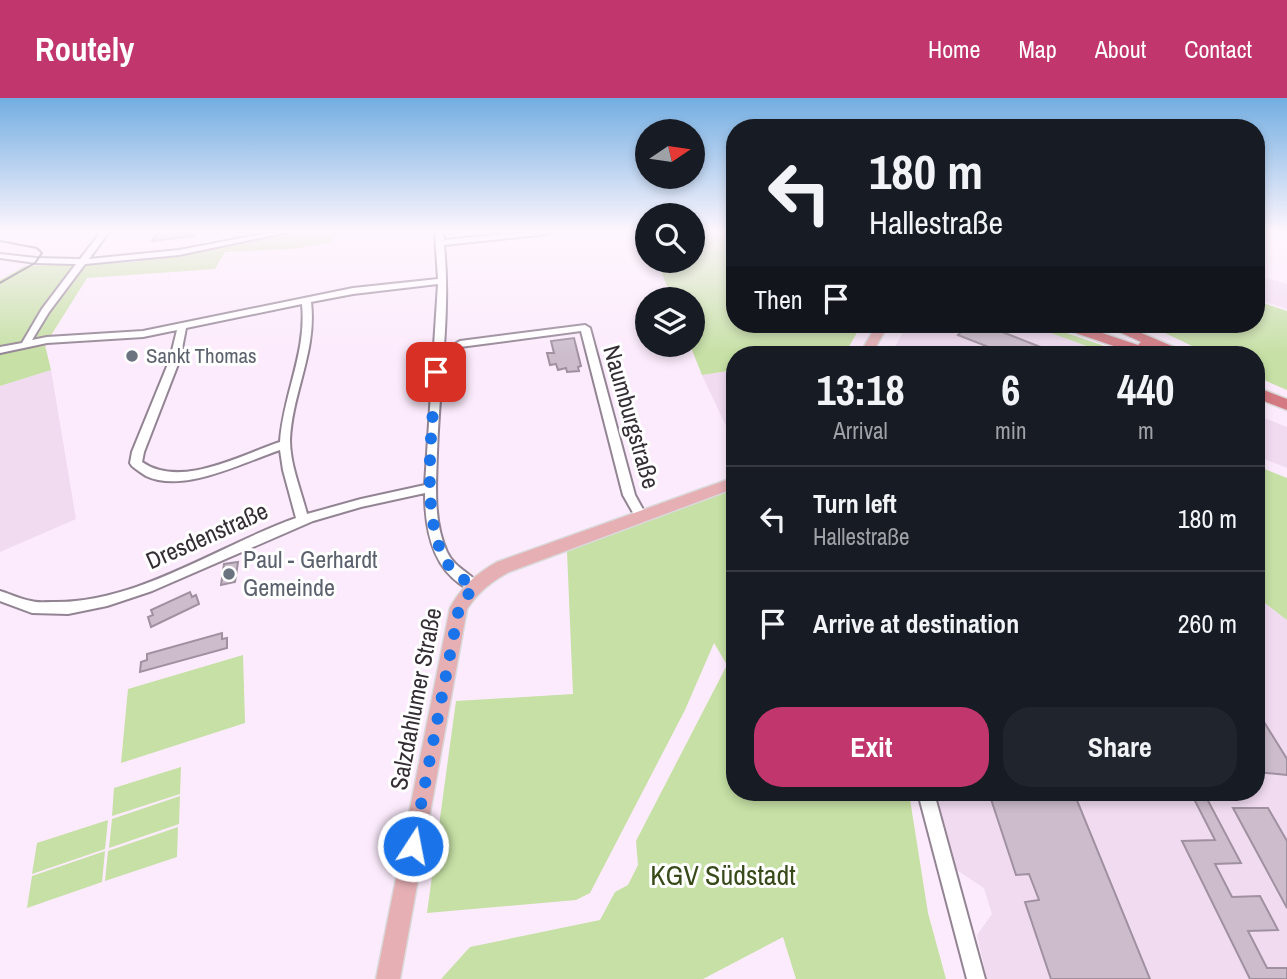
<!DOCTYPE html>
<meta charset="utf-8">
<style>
body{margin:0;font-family:"Archivo Narrow",sans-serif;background:#20242c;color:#f1f3f6;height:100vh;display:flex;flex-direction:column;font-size:26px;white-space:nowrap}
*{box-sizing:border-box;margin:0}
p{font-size:23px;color:#9ea1a6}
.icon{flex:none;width:38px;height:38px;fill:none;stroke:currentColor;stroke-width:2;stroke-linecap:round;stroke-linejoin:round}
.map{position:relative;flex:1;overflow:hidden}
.side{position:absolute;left:726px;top:248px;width:539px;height:455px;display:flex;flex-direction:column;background:#171b24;border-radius:28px;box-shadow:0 4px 10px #0003}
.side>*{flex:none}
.hud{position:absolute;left:726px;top:21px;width:539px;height:214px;border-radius:28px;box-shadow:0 4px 10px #0003;background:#171b24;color:#f1f3f6;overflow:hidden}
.needle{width:46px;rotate:77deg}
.controls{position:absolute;left:635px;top:21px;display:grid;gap:14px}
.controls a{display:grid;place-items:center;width:70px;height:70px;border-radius:50%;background:#171b24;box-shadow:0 4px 10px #0003;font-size:35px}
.pin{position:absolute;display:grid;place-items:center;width:60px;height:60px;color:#fff;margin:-30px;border-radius:14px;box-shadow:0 4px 10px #0006}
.me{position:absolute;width:77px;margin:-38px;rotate:11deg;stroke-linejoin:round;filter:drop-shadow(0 0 5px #0008)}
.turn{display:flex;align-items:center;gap:24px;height:147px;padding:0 28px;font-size:32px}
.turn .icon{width:91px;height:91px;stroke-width:2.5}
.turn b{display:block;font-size:49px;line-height:60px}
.then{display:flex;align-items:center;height:66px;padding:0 28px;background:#0003;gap:14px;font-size:26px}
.eta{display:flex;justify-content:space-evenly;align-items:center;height:119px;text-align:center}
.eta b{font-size:42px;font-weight:700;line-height:49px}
.action{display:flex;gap:14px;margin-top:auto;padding:14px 28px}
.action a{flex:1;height:80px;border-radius:28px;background:#c1366c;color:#fff;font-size:28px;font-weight:700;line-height:80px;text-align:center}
.action a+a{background:#20242c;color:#f1f3f6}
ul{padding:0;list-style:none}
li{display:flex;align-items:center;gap:21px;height:105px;padding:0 28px;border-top:2px solid #363941}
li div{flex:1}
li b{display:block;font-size:26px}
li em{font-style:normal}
header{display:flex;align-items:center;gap:42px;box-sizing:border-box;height:98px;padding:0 35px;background:#c1366c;color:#fff}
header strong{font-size:33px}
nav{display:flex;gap:38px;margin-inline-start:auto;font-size:24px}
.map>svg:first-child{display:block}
</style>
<header>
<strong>Routely</strong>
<nav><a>Home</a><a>Map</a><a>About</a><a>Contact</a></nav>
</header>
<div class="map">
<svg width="1287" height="881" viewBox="0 0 1287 881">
<rect width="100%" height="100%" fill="#fcebfc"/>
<g fill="#f1dbf1">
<polygon points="1258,178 1287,186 1287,211 1257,201"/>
<polygon points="908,226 1026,226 1111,257 890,257"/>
<polygon points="51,272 76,421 0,454 0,288"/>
<polygon points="735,272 735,347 702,277"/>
<polygon points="1257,317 1287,329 1287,370 1257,358"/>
<polygon points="1257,499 1287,522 1287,881 987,881 977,837 992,816 984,790 955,771 936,695 1256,695"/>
</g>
<g fill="#c6e0a5">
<polygon points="300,134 359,134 333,137 331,145 291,151 225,154 215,171 87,180 45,247 51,272 0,288 0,182 25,168 134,164"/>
<polygon points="693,134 735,134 735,226 862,226 844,257 735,257 735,272 702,277 690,247 693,247 693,201 672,201 657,163 693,163"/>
<polygon points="1257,203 1287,213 1287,292 1257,279 1256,257 1211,257 1146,226 1256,226"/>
<polygon points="1026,226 1040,226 1131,257 1111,257"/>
<polygon points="1257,368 1287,380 1287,522 1257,499"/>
<polygon points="735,391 735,695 909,695 928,815 946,881 796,881 783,839 703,881 441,881 470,849 600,822 615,794 628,787 638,767 636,743 727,567 714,545 685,612 590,795 576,802 427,815 456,603 573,596 567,453"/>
<polygon points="243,557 245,625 121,665 128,591"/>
<polygon points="181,669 180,696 112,718 114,690"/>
<polygon points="180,698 179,726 109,750 112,721"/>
<polygon points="108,722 105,751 32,776 37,745"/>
<polygon points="178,729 177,759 105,783 108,753"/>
<polygon points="105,753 102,784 27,810 32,778"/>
</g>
<g fill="#ccbccc" stroke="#a091a0" stroke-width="2">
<polygon points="157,134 194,134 195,138 152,143"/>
<polygon points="968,226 982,226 1043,250 1037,257 1009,257 958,237"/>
<polygon points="574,240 581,268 578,269 579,273 567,274 566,270 558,272 556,266 550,267 547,255 554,255 551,243"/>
<polygon points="238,464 235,484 221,487 224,466"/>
<polygon points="190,494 192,499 196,497 199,506 151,529 148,519 153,517 151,512"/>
<polygon points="222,535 222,541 227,540 227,550 140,574 141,564 147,562 147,556"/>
<polygon points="1256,611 1287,661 1287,677 1256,674"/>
<polygon points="989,695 1074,695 1150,881 1051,881 1025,804 1039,802 1029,776 1016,777"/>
<polygon points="1192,697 1205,697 1241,765 1215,766 1232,799 1260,798 1278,832 1248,833 1267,870 1287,870 1287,881 1250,881 1182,743 1215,742"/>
<polygon points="1233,710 1268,710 1287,743 1287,810"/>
</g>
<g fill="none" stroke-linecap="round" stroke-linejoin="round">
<g stroke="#938493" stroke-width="4">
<g id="minor">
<path d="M101,134H109L89,161L179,152L273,134H288L179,157L85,166L49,214L32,242L47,239L143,233L353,190L438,181L435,134H443L444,142L525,134H551L547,136L444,147C451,216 439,286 437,355C436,388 433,424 447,454C455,471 472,475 480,488L479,492C471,494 466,490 459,485C431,465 425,428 425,395L361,409L313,423L152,493L107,508L68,516L32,515L0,503V493C10,496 20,501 31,503C37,505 45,504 52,504C137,506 219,447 296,420L283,372L280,352C244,364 183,396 146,378C141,375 136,371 132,368L130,365L132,354L170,261L177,232L143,239L47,245L0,255V249L22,245L42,211L76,166L36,165L0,160V156L36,160L80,161ZM438,186L425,387L361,401L307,416C301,392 290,367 290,342C292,295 317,253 311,204L353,196ZM302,206C307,254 283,297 280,344C240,357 181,391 142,364L144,354L180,261L186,230Z"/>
<polygon points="585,227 590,230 635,397 646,417 640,422 636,420 623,397 581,233 460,249 455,246 460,243"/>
<polygon points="918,695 934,695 985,881 967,881"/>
</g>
</g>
<g stroke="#dad9da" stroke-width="3">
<g id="major">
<polygon points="877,226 889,226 871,257 859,257"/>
<path d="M735,379V390L509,474C492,483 478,494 467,511L400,881H376L450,510C461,489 477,475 497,464Z"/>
</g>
</g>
<g stroke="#dad9da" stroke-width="3">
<g id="highway">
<polygon points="1057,226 1075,226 1138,247 1141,244 1102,226 1120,226 1193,257 1140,257 1058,229"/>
<polygon points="1256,289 1287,301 1287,312 1256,300"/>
</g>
</g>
<use href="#minor" fill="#fff" fill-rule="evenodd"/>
<use href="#major" fill="#e5afb4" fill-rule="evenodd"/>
<use href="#highway" fill="#d47982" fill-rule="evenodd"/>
<polyline stroke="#675f67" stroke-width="2" points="0,143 37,150 42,155 35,165 0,185"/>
</g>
<linearGradient id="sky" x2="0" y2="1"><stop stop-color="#73aee1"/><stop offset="0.52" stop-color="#fef6fe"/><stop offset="1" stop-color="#fef6fe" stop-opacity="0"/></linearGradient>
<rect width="1287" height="257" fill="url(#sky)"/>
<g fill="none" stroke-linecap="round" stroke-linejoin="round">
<path stroke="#1a73e8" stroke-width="12" stroke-dasharray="0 21.6" d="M413,748L459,510L474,488C465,482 455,477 449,468C418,425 433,326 436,274"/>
</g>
<g fill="#6b7280" stroke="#fff" stroke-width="2.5">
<circle cx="132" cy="258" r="7"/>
<circle cx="229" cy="476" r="7"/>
</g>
<g text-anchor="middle" stroke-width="6" stroke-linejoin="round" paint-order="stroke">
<g font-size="21" fill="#5b616d" stroke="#fff" text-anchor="start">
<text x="146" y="265">Sankt Thomas</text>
</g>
<g font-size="24" fill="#342e34" stroke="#fff">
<text transform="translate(631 319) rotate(74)" y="8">Naumburgstraße</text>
<text transform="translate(207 438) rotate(-24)" y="8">Dresdenstraße</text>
<text transform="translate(416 601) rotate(-79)" y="8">Salzdahlumer Straße</text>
</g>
<g font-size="24" fill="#5b616d" stroke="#fff" text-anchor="start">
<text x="243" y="470">Paul - Gerhardt<tspan x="243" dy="28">Gemeinde</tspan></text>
</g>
<g font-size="28" fill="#384a19" stroke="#fff">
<text x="723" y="787">KGV Südstadt</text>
</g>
</g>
</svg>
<div class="controls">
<a><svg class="needle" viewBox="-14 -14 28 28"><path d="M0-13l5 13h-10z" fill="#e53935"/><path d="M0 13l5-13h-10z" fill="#9ea1a6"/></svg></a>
<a><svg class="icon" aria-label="search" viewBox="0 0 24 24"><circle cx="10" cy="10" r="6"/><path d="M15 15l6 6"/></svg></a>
<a><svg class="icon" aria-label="layers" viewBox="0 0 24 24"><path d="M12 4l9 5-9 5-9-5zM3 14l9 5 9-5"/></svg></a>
</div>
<div class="pin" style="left:436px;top:274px;background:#d93025"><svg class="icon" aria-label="arrive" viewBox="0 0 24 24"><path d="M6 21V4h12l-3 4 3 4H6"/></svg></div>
<svg class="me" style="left:413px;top:748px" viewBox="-20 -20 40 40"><circle r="17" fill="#1a73e8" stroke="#fff" stroke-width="3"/><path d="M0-11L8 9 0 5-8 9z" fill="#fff"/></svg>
<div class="hud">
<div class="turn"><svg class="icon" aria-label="left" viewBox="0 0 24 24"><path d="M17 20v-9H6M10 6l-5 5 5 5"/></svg><div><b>180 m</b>Hallestraße</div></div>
<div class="then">Then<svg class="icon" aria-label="arrive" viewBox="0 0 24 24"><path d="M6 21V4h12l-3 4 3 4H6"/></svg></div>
</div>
<section class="side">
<div class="eta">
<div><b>13:18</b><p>Arrival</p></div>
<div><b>6</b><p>min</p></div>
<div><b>440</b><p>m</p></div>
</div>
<ul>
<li><svg class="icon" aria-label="left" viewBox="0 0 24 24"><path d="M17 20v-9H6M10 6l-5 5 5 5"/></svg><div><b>Turn left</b><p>Hallestraße</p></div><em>180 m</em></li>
<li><svg class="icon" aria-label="arrive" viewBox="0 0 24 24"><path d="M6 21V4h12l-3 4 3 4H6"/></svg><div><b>Arrive at destination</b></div><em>260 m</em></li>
</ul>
<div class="action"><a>Exit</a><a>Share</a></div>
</section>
</div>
